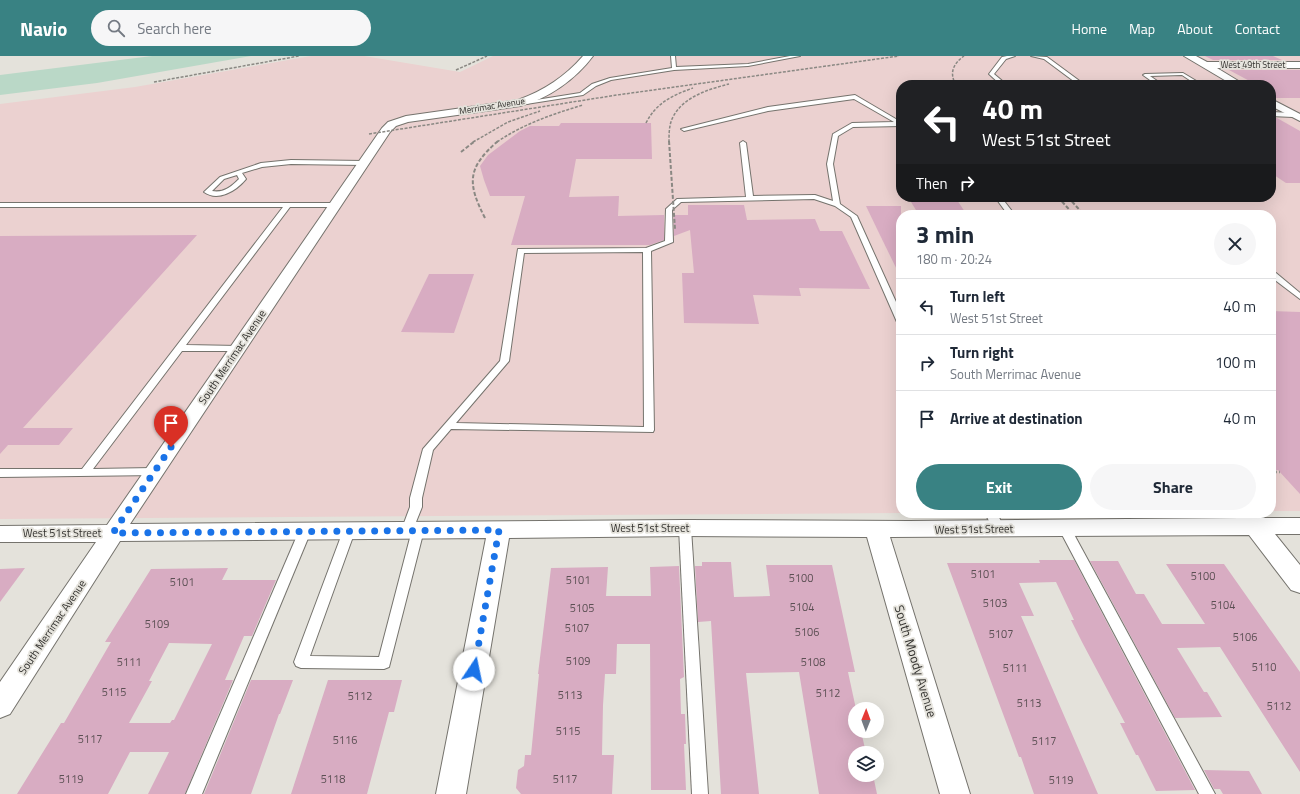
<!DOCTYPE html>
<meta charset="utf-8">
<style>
body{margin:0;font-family:"Titillium Web",sans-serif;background:#f6f6f7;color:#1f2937;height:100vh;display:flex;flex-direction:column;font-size:15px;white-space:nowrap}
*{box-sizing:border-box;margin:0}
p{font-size:13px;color:#747a83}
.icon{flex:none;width:22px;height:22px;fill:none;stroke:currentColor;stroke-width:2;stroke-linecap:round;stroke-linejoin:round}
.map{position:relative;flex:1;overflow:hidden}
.details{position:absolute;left:896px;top:154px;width:380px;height:308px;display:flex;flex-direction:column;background:#fff;border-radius:16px;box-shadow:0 4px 16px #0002}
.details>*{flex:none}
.hud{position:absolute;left:896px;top:24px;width:380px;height:122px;border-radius:16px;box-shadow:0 4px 16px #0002;background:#202124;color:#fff;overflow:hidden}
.needle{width:26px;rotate:1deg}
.buttons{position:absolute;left:848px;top:646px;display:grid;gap:8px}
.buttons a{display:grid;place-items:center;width:36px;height:36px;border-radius:50%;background:#fff;box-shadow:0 4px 16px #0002;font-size:20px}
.pin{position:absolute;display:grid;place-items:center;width:34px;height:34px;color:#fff;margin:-41px -17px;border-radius:50% 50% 50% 0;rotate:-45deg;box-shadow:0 0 4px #0007}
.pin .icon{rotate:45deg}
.me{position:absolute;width:44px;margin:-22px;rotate:11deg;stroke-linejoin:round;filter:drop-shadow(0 0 3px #0008)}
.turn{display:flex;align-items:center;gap:14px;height:84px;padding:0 20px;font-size:18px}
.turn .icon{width:52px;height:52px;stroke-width:2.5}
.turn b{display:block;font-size:28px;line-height:34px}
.then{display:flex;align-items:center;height:38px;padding:0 20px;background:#0003;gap:8px;font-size:15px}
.round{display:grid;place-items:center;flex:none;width:42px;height:42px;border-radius:21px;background:#f6f6f7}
.overview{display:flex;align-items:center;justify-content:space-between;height:68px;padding:0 20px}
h1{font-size:24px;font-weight:700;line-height:30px}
.primary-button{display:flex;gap:8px;margin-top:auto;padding:8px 20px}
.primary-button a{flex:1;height:46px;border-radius:24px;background:#398283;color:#fff;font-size:16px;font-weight:700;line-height:46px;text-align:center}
.primary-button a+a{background:#f6f6f7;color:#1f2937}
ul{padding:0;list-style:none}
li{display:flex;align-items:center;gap:12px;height:56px;padding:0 20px;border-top:1px solid #e0e1e3}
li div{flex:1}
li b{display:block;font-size:15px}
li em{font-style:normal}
header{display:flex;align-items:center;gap:24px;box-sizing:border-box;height:56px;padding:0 20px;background:#398283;color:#fff}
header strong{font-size:19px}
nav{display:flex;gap:22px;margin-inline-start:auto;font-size:14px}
.search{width:280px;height:36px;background:#f6f6f7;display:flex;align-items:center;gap:10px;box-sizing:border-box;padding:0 14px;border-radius:22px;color:#747a83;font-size:15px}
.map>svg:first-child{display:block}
</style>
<header>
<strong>Navio</strong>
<div class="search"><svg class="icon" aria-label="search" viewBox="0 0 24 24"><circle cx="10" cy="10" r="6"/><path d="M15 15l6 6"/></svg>Search here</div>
<nav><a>Home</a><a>Map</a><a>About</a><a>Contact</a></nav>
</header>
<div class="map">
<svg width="1300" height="738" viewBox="0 0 1300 738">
<rect width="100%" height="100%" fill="#e4e2db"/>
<path fill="#ebd1d0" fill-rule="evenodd" d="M311,0H364L460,16L493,0H1300V455H1271V159H901V457L0,463V48L135,31ZM901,29H1271V141H901Z"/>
<polygon fill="#bad8c7" points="152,0 251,0 97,27 0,39 0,19"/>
<g fill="#d8acc2" fill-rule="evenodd">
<polygon points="1205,0 1273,0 1282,4 1213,4"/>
<polygon points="1229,14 1300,14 1300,42 1271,42 1271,29 1257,29"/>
<polygon points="1271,62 1277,62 1300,75 1300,127 1286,127 1271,117"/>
<polygon points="561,67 651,67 652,103 576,103 569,141 619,140 618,160 664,159 664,184 650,189 511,189 525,140 490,140 484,124 480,110 488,99 520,75 530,70 559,70"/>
<polygon points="908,141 955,141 967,159 919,159"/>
<polygon points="688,149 744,149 747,164 815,163 820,175 842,175 870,233 799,232 801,240 753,239 759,268 684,267 682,217 694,217 690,174 674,180 674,159 688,159"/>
<polygon points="866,150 901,150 901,222 878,175"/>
<polygon points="197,179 23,372 73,372 59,389 8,389 0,398 0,180"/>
<polygon points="429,218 474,218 454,277 401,276"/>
<polygon points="1271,255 1300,256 1300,438 1278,414 1271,414"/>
<polygon points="1039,504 1074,504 1195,734 1156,735 1138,699 1136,699 1120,667 1125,667 1082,586 1071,564 1074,564 1056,526 1019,527 1034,560 1021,560 1098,738 1034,738 1021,701 1019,701 947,507 1040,507"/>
<polygon points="1090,505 1118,505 1136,538 1144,538 1162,568 1205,568 1166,508 1224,508 1300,616 1300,716 1220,591 1177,592 1204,636 1207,636 1222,661 1175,662"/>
<polygon points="702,506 731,506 734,541 770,540 766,509 832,509 855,616 848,616 856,653 855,653 855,675 861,675 866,697 855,697 855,719 873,719 877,738 819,738 799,616 746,617 759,738 721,738 711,565 698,566 695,510 702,510"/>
<polygon points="679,510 684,621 680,623 681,658 685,658 686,688 684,688 686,734 651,734 650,588 617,588 616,618 605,618 603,649 602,699 614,699 612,738 521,738 516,732 518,714 524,710 525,699 531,699 539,618 538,618 551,512 608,511 606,540 651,540 650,511"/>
<polygon points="25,512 0,546 0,513"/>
<path d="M228,512L222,524H276L252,580H244L225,624H233L185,738H148L169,696H130L108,738H17L61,667H64L111,586H105L151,513ZM169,587L212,588L174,664H172L170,667H129L152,625H149Z"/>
<polygon points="251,624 293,624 280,658 279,658 251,738 204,738"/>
<polygon points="328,624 402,624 394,656 389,656 367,738 291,738"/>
<polygon points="1204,714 1249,715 1262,738 1223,738 1220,733 1214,733"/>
</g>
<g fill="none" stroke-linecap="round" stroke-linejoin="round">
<g stroke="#75736d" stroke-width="2">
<g id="service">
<polygon points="671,0 675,0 676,11 748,8 790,0 800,0 748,10 674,14 611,24 596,30 583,39 520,49 517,47 580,37 592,28 610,22 672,12"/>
<polygon points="1007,0 1015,0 1006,3 994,18 1007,29 1001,29 989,18 1002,1"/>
<polygon points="1031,0 1047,1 1085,29 1079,29 1044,3"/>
<polygon points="1183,17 1203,29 1197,29 1182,19 1150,20 1163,29 1157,29 1143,19 1145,18"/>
<path d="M855,39L901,66V70L853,71L838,80L833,108L840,148L857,160L901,257V269L897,266L851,161L835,150L814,143L681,146L672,154L673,186L651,195L654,374L653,376L451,373L433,394L422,442V451L414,471H422L424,474L389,611L384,613L301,612L296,610L294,606L343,475L345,472L349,471L353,472L355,475L310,600L379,601L411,478L407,479L403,478L401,475L410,451V442L423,393L500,305L518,193L646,192L665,185L666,153L677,143L746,141L740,87L743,85L746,87L753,140L815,139L833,145L827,108L833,78L852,67L894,66L854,43L768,55L684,75L681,73L768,51ZM643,196L644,371L456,367L509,305L524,197Z"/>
<polygon points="1271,56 1293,57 1296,59 1293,61 1271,60"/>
<path d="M291,104L364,105L367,107L364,109L291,108L262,111L242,117L246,123C236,135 218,146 204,136L220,121L261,107ZM237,119L239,123C231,131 224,137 212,135L224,123Z"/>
<polygon points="995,141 1001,141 1015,159 1008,159"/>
<polygon points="0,147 335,147 338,149 335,151 290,151 186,289 238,290 241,291 242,293 241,295 182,295 93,413 154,412 158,413 159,416 158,419 0,421 0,413 82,413 283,151 0,151"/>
<polygon points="1271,217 1276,217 1300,237 1300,243 1271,221"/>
<polygon points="985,457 997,457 1004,472 1002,475 998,476 994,475"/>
<polygon points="1064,467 1068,468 1070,471 1215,738 1199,738 1058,471 1060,468"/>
<polygon points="685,468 689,469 691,472 708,738 692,738 679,472 681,469"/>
<polygon points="305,471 309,472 311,475 202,738 186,738 299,475 301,472"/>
</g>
</g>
<g stroke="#75736d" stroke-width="2">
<g id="minor">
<path d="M583,0H593C576,23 548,43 520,50L408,66L396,70L390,76L130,468L685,464L909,465L1239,462L1243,457H1257L1262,462H1300V478H1275L1300,509V537L1291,534L1249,479L890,481L970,738H940L867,481L685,480L509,482L466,738H436L486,482L120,485L10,658L0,662V626L96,486H0V470L107,469L382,72L388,66L406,60L518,44C543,35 566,20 583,0Z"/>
<polygon points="1184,0 1196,0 1207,6 1300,6 1300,12 1217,12 1245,29 1233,29"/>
<polygon points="1271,43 1300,58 1300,65 1271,50"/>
</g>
</g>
<polyline stroke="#9f9d97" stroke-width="2.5" stroke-dasharray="2 2" stroke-linecap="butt" points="1271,416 1280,416"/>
<use href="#service" fill="#fff" fill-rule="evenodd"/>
<use href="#minor" fill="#fff" fill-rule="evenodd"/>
<g stroke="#8a8883" stroke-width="1.5" stroke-dasharray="3 1.5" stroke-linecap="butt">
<polyline points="456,14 487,0"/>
<polyline points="154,26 299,0"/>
<path d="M956,29C949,17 953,8 964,0"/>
<path d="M646,67C656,47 673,39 693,32"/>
<polyline points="369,78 617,39 899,0"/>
<polyline points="473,86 508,66 540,55"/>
<path d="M497,86C523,68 553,58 583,49"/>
<path d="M669,86C669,78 669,68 673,61C683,41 709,33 729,28"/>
</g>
<g stroke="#8a8883" stroke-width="2" stroke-dasharray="4 2" stroke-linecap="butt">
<polyline points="669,85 675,173"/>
<polyline points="461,96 475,85"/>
<polyline points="1058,141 1074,159"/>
<polyline points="1068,141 1084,159"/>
<path d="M485,162C467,127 467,112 498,85"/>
</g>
</g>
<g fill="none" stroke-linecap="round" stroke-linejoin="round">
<polyline stroke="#1a73e8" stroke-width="7" stroke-dasharray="0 12.6" points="171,391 113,477 499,474 474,614"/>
</g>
<g text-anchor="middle" stroke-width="3.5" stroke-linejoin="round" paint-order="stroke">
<g font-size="9" fill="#33322f" stroke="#e4e2db">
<text x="1253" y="12">West 49th Street</text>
<text transform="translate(492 50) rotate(-9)" y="3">Merrimac Avenue</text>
</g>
<g font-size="11" fill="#33322f" stroke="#e4e2db">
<text transform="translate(232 301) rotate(-56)" y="4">South Merrimac Avenue</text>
<text x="650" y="476">West 51st Street</text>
<text transform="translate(974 473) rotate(-1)" y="4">West 51st Street</text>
<text x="62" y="481">West 51st Street</text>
<text transform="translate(52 571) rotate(-56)" y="4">South Merrimac Avenue</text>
</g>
<g font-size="11" fill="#5c5054">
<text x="983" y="522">5101</text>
<text x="1203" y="524">5100</text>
<text x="801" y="526">5100</text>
<text x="578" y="528">5101</text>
<text x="182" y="530">5101</text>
<text x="995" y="551">5103</text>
<text x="1223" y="553">5104</text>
<text x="802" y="555">5104</text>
<text x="582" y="556">5105</text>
<text x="157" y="572">5109</text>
<text x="577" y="576">5107</text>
<text x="807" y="580">5106</text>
<text x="1001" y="582">5107</text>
<text x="1245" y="585">5106</text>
<text x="578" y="609">5109</text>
<text x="129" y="610">5111</text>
<text x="813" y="610">5108</text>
<text x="1264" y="615">5110</text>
<text x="1015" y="616">5111</text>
<text x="114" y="640">5115</text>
<text x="828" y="641">5112</text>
<text x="570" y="643">5113</text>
<text x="360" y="644">5112</text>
<text x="1029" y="651">5113</text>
<text x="1279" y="654">5112</text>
<text x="568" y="679">5115</text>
<text x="90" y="687">5117</text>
<text x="345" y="688">5116</text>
<text x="1044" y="689">5117</text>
<text x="71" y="727">5119</text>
<text x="333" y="727">5118</text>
<text x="565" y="727">5117</text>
<text x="1061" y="728">5119</text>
</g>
<g font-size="13" fill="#33322f" stroke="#e4e2db">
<text transform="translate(916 605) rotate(73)" y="5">South Moody Avenue</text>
</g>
</g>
</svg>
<div class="buttons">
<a><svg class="needle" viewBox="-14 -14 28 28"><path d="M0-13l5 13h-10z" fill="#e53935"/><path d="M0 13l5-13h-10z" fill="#747a83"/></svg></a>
<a><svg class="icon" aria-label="layers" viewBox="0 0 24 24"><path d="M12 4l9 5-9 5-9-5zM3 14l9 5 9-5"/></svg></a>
</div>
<div class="pin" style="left:171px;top:391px;background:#d93025"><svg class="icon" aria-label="arrive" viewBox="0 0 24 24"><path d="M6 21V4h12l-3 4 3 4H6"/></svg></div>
<svg class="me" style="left:474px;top:614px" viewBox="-20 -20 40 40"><circle r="19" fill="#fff"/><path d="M0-13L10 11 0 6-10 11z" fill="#1a73e8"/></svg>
<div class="hud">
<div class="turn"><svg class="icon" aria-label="left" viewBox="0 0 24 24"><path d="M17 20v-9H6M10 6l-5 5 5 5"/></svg><div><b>40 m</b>West 51st Street</div></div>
<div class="then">Then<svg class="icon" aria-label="right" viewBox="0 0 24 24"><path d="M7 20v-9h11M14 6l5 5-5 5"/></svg></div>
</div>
<section class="details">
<div class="overview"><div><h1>3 min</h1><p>180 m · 20:24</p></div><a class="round"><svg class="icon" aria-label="close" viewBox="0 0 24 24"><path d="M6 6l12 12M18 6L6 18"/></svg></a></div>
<ul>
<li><svg class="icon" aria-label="left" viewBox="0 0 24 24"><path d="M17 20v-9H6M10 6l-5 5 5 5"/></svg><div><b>Turn left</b><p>West 51st Street</p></div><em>40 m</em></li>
<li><svg class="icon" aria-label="right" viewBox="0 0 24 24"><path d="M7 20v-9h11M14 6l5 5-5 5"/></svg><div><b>Turn right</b><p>South Merrimac Avenue</p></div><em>100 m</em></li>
<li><svg class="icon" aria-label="arrive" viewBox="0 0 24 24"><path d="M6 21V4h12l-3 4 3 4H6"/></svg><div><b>Arrive at destination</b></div><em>40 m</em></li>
</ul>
<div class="primary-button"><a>Exit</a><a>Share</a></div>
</section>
</div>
